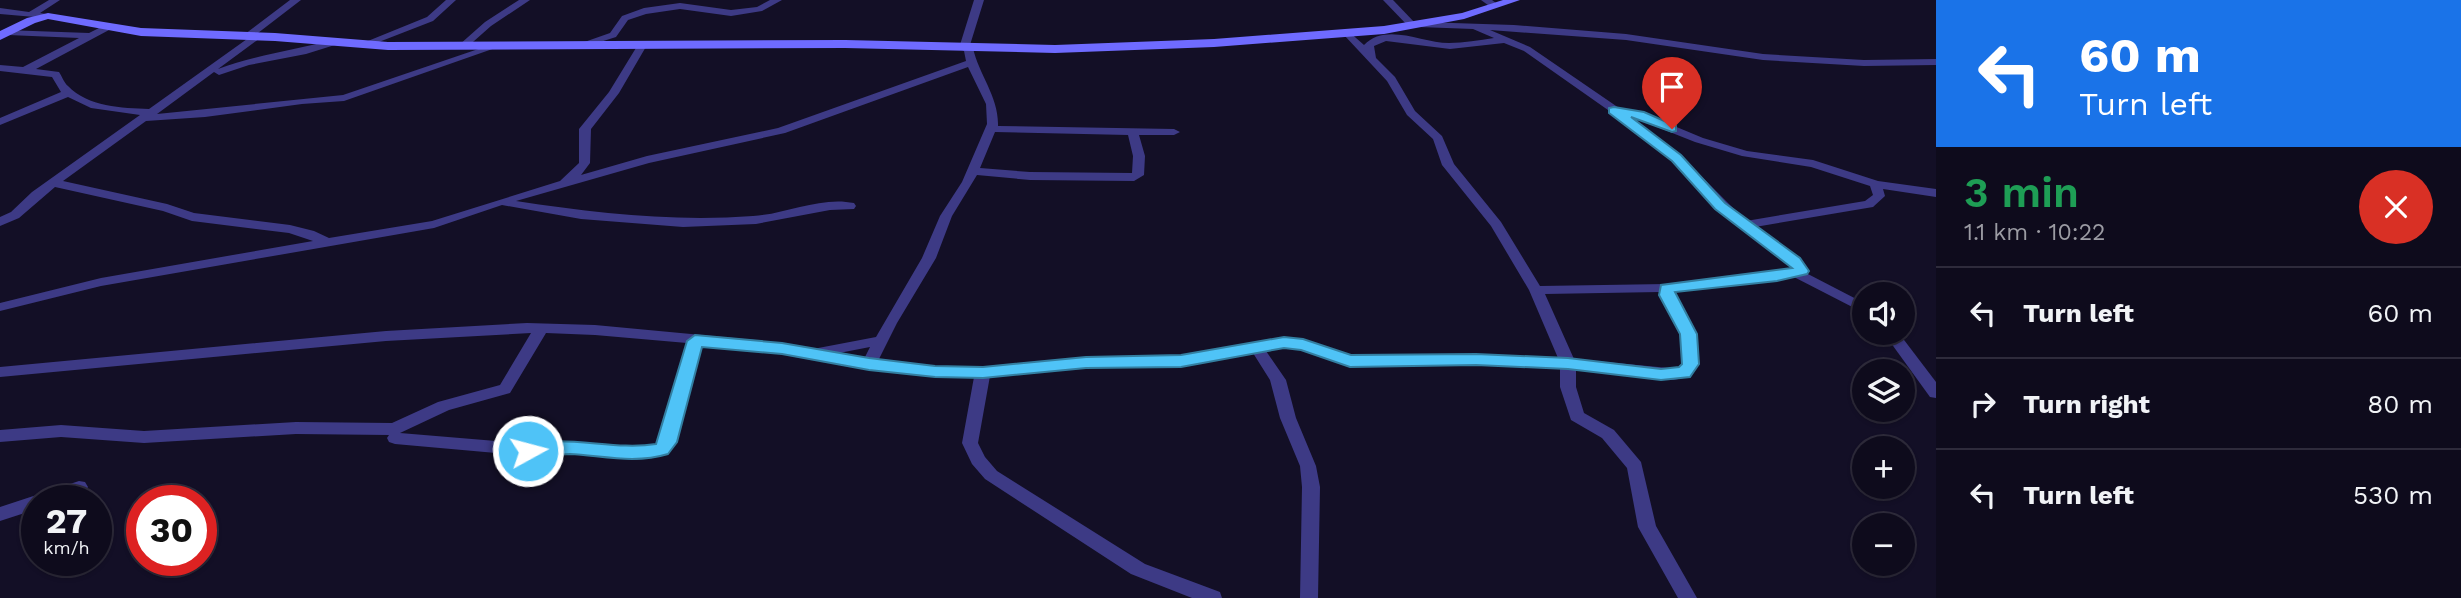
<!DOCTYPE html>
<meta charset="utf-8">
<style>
body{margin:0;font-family:"Work Sans",sans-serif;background:#1c1929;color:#f1f3f6;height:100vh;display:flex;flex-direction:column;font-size:26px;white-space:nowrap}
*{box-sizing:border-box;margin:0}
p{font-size:23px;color:#9b9ba3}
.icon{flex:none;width:38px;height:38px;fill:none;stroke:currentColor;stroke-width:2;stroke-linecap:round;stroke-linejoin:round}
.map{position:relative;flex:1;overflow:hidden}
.drawer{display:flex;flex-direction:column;background:#0e0b1c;width:525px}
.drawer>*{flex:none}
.guide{background:#1a73e8;color:#fff;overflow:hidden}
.tools{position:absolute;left:1852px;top:282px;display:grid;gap:14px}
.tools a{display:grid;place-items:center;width:63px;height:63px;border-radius:50%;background:#0e0b1c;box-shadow:0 2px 5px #0004,0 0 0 2px #2e2b3b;font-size:35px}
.speed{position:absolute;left:21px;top:485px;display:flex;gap:14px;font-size:35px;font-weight:700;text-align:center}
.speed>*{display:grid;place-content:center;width:91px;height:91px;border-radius:50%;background:#0e0b1c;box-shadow:0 2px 5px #0004,0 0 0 2px #2e2b3b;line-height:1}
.speed small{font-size:18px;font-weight:400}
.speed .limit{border:10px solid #d22;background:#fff;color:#111}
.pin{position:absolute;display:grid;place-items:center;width:60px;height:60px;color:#fff;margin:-72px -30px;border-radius:50% 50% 50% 0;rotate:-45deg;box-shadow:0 0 7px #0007}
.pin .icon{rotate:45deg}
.me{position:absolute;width:77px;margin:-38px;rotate:83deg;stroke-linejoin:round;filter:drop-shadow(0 0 5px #0008)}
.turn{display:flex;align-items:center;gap:24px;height:147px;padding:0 28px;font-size:32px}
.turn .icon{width:91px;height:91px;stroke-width:2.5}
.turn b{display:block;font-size:49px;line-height:60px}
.round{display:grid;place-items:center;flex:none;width:74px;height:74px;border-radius:37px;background:#1c1929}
.head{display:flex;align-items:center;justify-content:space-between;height:119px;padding:0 28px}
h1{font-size:42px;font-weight:600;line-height:52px;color:#1e9e55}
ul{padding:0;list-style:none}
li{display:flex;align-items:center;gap:21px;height:91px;padding:0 28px;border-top:2px solid #2e2b3b}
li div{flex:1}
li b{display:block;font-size:26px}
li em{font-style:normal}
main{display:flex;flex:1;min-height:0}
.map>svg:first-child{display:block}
</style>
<main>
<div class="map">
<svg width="1936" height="598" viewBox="0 0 1936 598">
<rect width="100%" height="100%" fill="#130f26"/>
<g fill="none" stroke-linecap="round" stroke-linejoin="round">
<g fill="#3d3a85" fill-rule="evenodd">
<polygon points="49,0 60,0 40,13 46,14 46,18 0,14 0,8 29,12"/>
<path d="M290,0H301L258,33L262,36L260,38L218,69C254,55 297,50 335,39L340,42L338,44L306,54L249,65L219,75L214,72L157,114L343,95L493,44L501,46L344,101L302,104L205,117L146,121L63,181L167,204L194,213L290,225L314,231L329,238L432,221L560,181L579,163V129L609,92L639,43L647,45L619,93L591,129L590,163L581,175L647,156L778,128L966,61L964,51L959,48L974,0H984L970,45L973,48C979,75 999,97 998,126L1174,129L1180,132L1174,135H1139L1145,156L1144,175L1134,181L1030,180L977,175L952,216L936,258L897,323L879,359L935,367H983L1085,358L1181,356L1284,338L1303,340L1351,356L1476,354L1558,358L1529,290L1491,226L1442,165L1433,139L1407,115L1387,81L1344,35L1342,33L1347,30L1364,45C1386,22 1422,43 1449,43C1464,43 1479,40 1494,38L1473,29L1419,27L1417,25L1422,22L1514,25L1626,34L1763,54L1864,60L1936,59V65L1864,66L1763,60L1626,40L1490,30L1530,47L1619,108L1643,113L1703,138L1747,151L1813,160L1878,181L1936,189V197L1883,189L1885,196L1873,207L1755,227L1800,258L1808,271L1806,273L1864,303V313L1792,276L1673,291C1683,324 1712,339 1689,377L1673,380L1576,369V387L1584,413L1614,430L1641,462L1656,526L1697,598H1678L1638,527L1627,468L1602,438L1571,420L1560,387V368L1476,364L1350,366L1301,350L1284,348L1266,351L1286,380L1296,418L1316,466L1320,487L1318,598H1300L1302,487L1300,466L1280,418L1270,380L1253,353L1181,366L1085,368L990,376L978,443L985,457L997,471L1145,564L1220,592L1222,598H1192L1131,574L985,479L972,464L962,443L974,377H935L874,368L869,369L863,366L755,350L701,345L676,442L667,453L636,460L565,453L517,458L496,453L395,444L389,442L387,438L389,435L296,434L144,443L61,437L0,442V430L61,425L144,431L296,422L392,423L438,402L500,385L531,333L386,341L0,377V367L386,331L527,323L595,325L755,340L813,349L876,337L922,258L940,216L962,182L987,124L986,104L968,67L785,133L649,163L516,201C595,213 673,222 753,216C786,214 821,196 854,203L856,206L854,209L830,210L756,224L683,227L581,219L502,205L434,228L101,286L0,311V303L101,278L313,241L289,233L192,221L163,211L55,187L19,218L0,226V217L11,212L32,192L140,115L91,108L68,97L0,125V118L61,92L52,77L0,71V65L23,67L79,38L8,35L5,34V30L89,33L103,26H109V30L36,69L59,72C62,76 64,83 68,86C88,107 122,108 149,109L247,39L243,36L245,34ZM1386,41L1450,49L1504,43L1524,51L1635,129L1673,160L1731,222L1790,263L1792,268L1666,284L1540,286L1501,222L1454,164L1442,136L1415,111L1395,77L1376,58L1374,46ZM1632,117L1695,142L1742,156L1811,167L1870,186L1873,195L1865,201L1746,221L1681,156ZM995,132L1128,135L1133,156L1132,173L1030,172L980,168ZM1660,292C1669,316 1694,342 1679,369L1574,359L1545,294ZM546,333L595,335L687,343L661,439L655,445L636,448L565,441L517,446L496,441L400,433L449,410L510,393ZM870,347L865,357L839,353Z"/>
<polygon points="446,0 456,0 433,21 366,47 358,45 427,17"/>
<polygon points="519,0 530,0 491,26 465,49 459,49 459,45 485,22"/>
<polygon points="770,0 782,0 762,11 731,16 680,9 646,14 628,20 616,37 578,49 573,46 610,33 622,16 644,8 680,3 731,10 757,7"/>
<polygon points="1383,0 1393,0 1416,24 1416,28 1410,28"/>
<polygon points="1481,0 1492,0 1500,6 1492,8"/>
<polygon points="1883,332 1898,332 1936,382 1936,398 1930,397"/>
<polygon points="79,481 85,482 88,487 85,492 59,500 37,500 37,509 0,521 0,507"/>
</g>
<polygon fill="#6f6bff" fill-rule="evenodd" points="1503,0 1520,0 1464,19 1384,34 1214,47 1055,53 845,48 388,50 275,41 141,36 48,19 35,23 0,40 0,31 27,18 48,13 141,28 275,33 388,42 845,40 1055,45 1214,39 1384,26 1462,13"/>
</g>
<path fill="#4fc3f7" stroke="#337fa1" stroke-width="2" d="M1614,107L1644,112L1676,126V131L1672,132L1631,117L1681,155L1725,203L1800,258L1809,271L1807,274L1777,281L1675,292L1697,334L1699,364L1690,377L1661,380L1568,369L1476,365L1350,367L1301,350L1284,348L1181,367L1086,368L983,378L935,377L869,370L782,354L702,347L677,442L668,454C635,464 604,456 570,454C554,454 537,461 521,456L518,451L521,446C566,433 611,451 656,444L687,341L695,335L782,343L869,358L935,366L983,367L1086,357L1181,355L1284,337L1303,339L1351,355L1476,354L1568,358L1661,369L1679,367L1682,364L1680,334L1659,295L1661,285L1792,268L1715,209L1672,161L1609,113V108Z"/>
</svg>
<div class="tools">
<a><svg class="icon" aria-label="sound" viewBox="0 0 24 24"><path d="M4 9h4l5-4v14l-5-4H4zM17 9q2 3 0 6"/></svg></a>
<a><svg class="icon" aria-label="layers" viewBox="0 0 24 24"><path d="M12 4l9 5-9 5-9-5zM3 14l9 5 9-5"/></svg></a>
<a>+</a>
<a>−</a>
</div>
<div class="speed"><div>27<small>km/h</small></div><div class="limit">30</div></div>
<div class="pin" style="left:1672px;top:129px;background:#d93025"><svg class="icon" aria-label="arrive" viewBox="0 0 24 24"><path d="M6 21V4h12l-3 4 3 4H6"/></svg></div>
<svg class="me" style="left:528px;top:451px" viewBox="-20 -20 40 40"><circle r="17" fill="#4fc3f7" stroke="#fff" stroke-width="3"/><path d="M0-11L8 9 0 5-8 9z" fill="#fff"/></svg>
</div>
<section class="drawer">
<div class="guide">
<div class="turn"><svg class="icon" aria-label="left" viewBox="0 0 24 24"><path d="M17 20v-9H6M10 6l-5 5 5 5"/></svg><div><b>60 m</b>Turn left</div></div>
</div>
<div class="head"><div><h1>3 min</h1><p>1.1 km · 10:22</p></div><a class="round" style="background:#d93025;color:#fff"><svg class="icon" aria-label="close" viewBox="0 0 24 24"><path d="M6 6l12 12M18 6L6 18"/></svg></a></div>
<ul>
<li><svg class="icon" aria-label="left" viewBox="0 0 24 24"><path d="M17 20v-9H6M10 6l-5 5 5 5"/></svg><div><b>Turn left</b></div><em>60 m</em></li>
<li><svg class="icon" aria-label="right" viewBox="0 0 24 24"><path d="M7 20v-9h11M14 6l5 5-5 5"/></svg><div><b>Turn right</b></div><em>80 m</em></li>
<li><svg class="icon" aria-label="left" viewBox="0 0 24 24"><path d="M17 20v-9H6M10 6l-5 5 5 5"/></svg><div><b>Turn left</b></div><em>530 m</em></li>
</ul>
</section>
</main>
